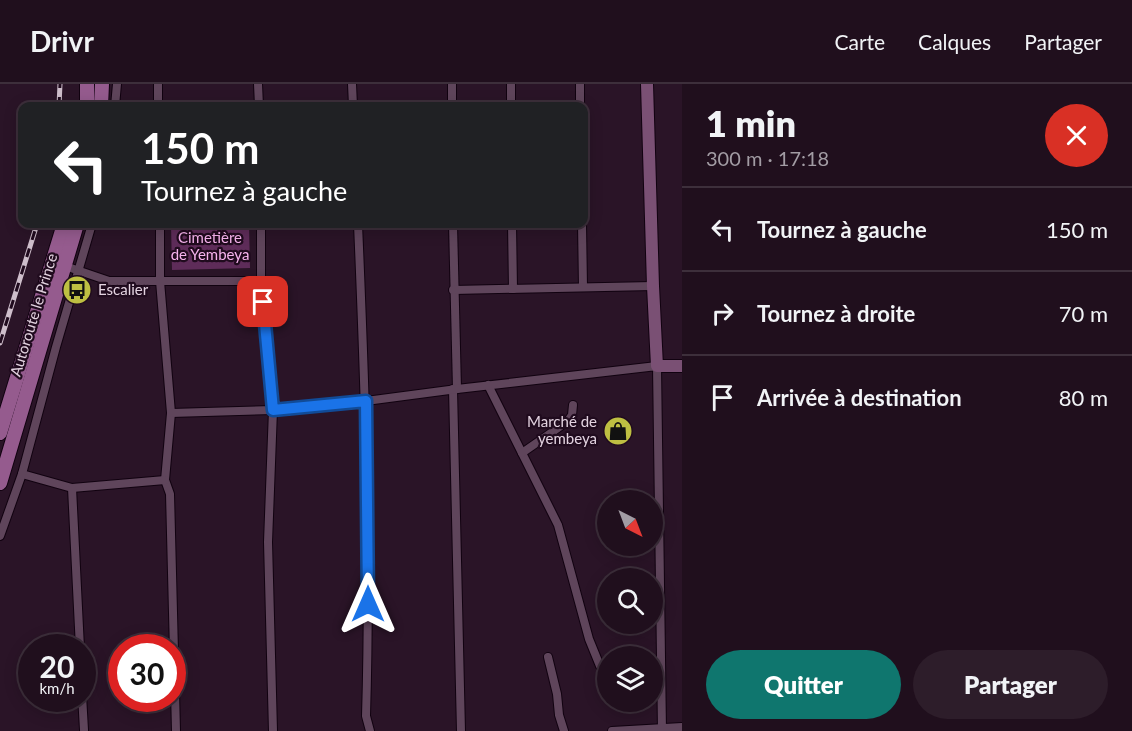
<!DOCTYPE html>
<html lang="fr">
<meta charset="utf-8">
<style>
body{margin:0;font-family:Lato,sans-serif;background:#2d1d2a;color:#f1f3f6;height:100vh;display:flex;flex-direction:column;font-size:22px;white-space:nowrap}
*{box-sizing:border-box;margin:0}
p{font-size:20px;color:#a29ca4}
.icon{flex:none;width:33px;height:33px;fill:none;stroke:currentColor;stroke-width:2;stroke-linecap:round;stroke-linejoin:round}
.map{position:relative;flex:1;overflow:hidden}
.details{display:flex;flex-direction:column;background:#200f1d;width:450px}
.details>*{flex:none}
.hud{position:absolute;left:18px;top:18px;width:570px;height:126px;border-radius:12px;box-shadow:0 3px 15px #0003,0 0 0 2px #3d2f3b;background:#202124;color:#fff;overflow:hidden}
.needle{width:39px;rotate:138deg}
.tools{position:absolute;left:597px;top:406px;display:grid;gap:12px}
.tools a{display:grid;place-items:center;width:66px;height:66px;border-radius:50%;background:#200f1d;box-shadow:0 3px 15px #0003,0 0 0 2px #3d2f3b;font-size:30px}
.speed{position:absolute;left:18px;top:550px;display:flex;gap:12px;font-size:30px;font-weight:700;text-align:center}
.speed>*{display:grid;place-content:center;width:78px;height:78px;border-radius:50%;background:#200f1d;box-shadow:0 3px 15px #0003,0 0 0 2px #3d2f3b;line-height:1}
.speed small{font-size:15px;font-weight:400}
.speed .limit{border:9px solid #d22;background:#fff;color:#111}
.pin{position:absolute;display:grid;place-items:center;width:51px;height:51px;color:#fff;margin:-26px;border-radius:12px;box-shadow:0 3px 9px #0006}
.me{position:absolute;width:66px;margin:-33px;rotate:0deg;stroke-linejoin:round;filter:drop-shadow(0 0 4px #0008)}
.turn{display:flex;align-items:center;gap:21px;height:126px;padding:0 24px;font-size:27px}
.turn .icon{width:78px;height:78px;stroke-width:2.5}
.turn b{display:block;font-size:42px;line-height:51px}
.round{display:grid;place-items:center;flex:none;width:63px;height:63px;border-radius:32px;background:#2d1d2a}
.summary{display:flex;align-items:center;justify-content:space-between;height:102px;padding:0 24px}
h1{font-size:36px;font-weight:800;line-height:45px}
.primary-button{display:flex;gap:12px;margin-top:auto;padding:12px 24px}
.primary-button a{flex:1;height:69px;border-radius:36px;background:#0f766e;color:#fff;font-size:24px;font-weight:800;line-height:69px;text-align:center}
.primary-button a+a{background:#2d1d2a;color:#f1f3f6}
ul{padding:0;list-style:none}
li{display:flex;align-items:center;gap:18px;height:84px;padding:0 24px;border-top:2px solid #3d2f3b}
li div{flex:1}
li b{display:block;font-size:22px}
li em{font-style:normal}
header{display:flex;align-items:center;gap:36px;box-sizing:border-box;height:84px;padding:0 30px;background:#200f1d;border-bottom:2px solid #3d2f3b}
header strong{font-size:28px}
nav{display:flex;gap:33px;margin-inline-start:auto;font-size:21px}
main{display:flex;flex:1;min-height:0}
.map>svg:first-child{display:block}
</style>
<header>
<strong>Drivr</strong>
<nav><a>Carte</a><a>Calques</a><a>Partager</a></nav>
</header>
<main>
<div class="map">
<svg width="682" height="647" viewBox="0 0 682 647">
<rect width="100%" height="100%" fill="#2a1427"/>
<polygon fill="#5e2c59" points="171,140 249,140 250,184 172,186"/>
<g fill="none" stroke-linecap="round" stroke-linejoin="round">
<g stroke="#110210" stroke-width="10">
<g id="street">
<polyline points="158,0 158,22"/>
<polyline points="258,0 259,22"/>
<polyline points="352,0 353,22"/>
<polyline points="452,0 452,22"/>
<polyline points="511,0 511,22"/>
<polyline points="580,0 580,22"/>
<polyline points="115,22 117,0"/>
<polyline points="160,140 160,197 171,329 165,396 170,410 176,647"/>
<polyline points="261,140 261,197 273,326 268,458 273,647"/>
<path d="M358,140C365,304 371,468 366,632L370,647"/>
<polyline points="453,140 457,305"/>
<polyline points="512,140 513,205"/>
<polyline points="582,140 583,203"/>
<polyline points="65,182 109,197 261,197"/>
<polyline points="453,206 653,202"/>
<polyline points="488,301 558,441 589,555 600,582"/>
<polyline points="453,305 461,647"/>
<polyline points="171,329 273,326 366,317 457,305 657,282 662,647"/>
<polyline points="522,369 568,337 572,331 573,321"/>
<polyline points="22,390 72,404 165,396"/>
<polyline points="72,404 80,564"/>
<polyline points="0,452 22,390 56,263 92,140"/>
<polyline points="548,573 557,610 559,631 564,647"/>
<polyline points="82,611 84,646"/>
<polyline points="612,647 682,643"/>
</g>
</g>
<g stroke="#110210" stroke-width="14">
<polyline id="secondary" points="647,0 653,202 657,282 682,282"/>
</g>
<g stroke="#110210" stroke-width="16">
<g id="primary">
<polyline points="87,22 87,0"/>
<polyline points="101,22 102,0"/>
<polyline points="0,349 64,140"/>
<polyline points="0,399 77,140"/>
</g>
</g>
<use href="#street" stroke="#5f455b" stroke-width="8"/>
<use href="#secondary" stroke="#7a5074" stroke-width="12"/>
<use href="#primary" stroke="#955b8e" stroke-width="14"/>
<g stroke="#cebecb" stroke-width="5">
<g id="rail">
<polyline points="59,22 60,0"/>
<polyline points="0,259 37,140"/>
</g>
</g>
<use href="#rail" stroke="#200b1e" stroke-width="3" stroke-dasharray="9" stroke-linecap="butt"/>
</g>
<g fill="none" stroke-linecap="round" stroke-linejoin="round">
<g stroke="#114b97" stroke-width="15">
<polyline id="route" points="263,218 273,326 366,317 368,520"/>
</g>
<use href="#route" stroke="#1a73e8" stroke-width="10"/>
</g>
<defs>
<g id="bus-disc" transform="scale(1.5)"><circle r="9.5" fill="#bebf42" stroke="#200b1e"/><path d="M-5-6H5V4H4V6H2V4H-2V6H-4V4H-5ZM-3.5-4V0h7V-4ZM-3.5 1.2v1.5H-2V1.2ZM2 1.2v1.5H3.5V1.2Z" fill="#111"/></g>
<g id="shop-disc" transform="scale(1.5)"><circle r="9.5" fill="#bebf42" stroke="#200b1e"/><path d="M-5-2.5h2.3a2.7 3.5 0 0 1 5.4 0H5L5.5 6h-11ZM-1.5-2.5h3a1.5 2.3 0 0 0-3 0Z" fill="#111"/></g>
</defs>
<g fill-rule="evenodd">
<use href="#bus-disc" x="77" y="206"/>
<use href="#shop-disc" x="618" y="347"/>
</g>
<g text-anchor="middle" stroke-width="4.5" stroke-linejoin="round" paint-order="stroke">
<g font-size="15" fill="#f6b3ed" stroke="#200b1e">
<text x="210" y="159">Cimetière<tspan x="210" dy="17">de Yembeya</tspan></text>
</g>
<g font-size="15" fill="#e3d3e0" stroke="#200b1e" text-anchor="start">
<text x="98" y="211">Escalier</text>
<text x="597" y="343" text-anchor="end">Marché de<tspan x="597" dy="17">yembeya</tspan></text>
</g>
<g font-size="15" fill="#e3d3e0" stroke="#200b1e">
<text transform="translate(34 231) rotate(-73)" y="5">Autoroute le Prince</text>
</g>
</g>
</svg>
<div class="tools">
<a><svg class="needle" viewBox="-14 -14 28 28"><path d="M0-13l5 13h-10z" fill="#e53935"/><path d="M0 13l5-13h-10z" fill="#a29ca4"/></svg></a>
<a><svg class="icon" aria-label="search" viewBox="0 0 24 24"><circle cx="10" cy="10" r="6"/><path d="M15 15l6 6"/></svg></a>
<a><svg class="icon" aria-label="layers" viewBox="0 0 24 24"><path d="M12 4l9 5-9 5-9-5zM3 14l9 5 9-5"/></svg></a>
</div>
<div class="speed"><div>20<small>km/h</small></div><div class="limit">30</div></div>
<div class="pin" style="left:263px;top:218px;background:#d93025"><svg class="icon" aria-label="arrive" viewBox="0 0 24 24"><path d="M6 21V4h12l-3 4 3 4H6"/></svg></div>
<svg class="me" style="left:368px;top:520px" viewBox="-20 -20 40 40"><path d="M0-17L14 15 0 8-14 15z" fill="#1a73e8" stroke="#fff" stroke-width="4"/></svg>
<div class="hud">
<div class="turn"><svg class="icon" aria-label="left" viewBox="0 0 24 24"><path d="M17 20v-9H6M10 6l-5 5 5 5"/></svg><div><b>150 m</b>Tournez à gauche</div></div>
</div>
</div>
<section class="details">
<div class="summary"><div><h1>1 min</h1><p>300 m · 17:18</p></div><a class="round" style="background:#d93025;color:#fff"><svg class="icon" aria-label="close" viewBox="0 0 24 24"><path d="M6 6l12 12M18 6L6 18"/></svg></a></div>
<ul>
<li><svg class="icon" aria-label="left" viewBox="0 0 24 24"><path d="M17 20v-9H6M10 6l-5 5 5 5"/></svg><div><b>Tournez à gauche</b></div><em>150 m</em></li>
<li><svg class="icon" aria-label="right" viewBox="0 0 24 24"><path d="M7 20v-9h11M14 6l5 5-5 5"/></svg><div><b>Tournez à droite</b></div><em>70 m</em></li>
<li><svg class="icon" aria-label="arrive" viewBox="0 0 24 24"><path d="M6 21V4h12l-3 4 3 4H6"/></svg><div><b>Arrivée à destination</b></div><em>80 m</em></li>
</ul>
<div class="primary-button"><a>Quitter</a><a>Partager</a></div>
</section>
</main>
